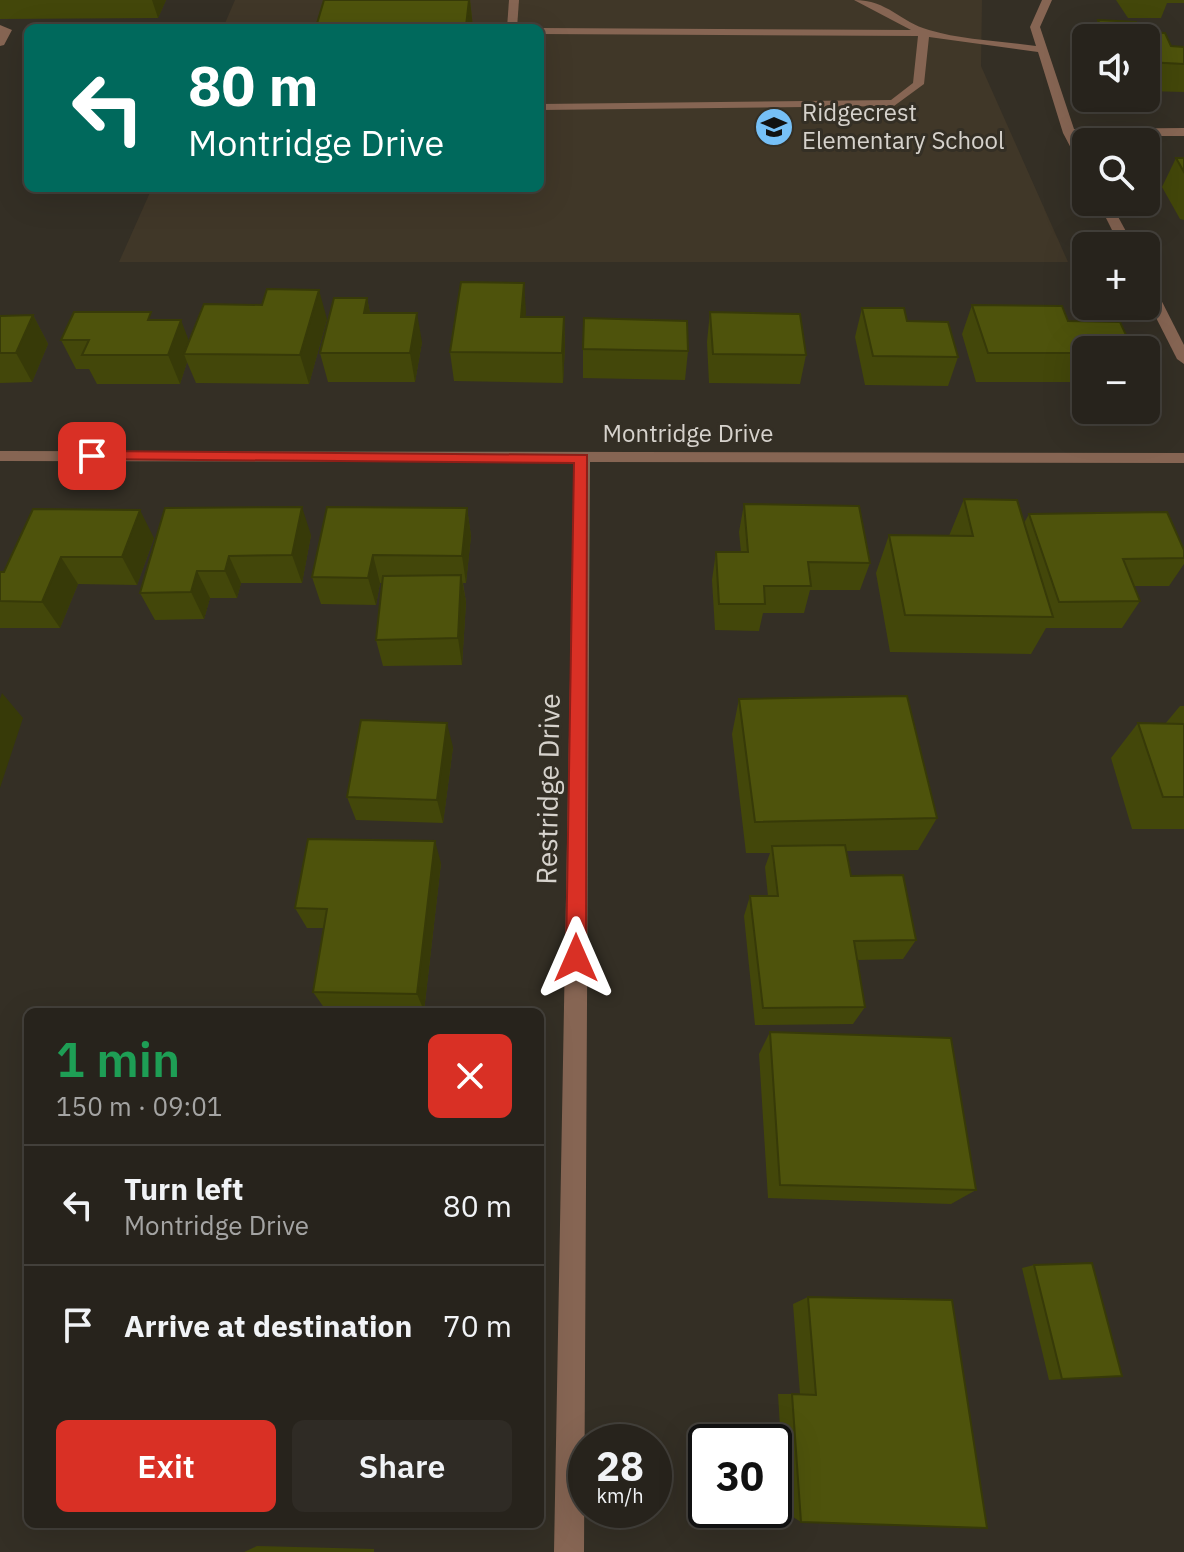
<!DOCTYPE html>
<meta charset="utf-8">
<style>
body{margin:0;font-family:"IBM Plex Sans",sans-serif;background:#2f2b25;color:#f1f3f6;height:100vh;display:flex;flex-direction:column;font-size:30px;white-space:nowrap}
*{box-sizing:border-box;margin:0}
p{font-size:26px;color:#a4a4a3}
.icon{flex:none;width:44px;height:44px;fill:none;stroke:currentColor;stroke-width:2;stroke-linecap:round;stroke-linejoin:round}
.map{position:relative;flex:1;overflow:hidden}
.panel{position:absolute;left:24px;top:1008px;width:520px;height:520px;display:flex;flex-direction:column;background:#27231c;border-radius:12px;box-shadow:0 8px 32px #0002,0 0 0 2px #43403b}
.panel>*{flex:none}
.top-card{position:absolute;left:24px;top:24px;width:520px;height:168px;border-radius:12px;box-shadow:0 8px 32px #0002,0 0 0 2px #43403b;background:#00695c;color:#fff;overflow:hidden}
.fabs{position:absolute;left:1072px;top:24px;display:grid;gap:16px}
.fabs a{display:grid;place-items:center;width:88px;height:88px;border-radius:12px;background:#27231c;box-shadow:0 8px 32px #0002,0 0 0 2px #43403b;font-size:40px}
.speed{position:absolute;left:568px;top:1424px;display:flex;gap:16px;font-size:40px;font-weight:700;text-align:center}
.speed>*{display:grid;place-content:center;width:104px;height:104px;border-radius:50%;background:#27231c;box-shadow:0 8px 32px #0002,0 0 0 2px #43403b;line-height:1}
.speed small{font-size:20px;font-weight:400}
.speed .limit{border:4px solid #111;border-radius:12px;background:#fff;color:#111}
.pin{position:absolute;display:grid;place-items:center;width:68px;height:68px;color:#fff;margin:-34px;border-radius:16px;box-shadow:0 4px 12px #0006}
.me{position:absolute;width:88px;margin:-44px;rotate:0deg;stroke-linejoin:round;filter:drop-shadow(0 0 6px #0008)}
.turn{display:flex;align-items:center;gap:28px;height:168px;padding:0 32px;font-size:36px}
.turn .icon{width:104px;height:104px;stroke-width:2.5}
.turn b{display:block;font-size:56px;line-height:68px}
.round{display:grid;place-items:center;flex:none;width:84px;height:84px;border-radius:12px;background:#2f2b25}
.summary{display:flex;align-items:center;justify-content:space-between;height:136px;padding:0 32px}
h1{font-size:48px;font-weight:600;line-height:60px;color:#1e9e55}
.button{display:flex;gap:16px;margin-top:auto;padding:16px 32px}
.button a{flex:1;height:92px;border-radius:12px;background:#d93025;color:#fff;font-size:32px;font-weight:600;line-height:92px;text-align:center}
.button a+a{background:#2f2b25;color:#f1f3f6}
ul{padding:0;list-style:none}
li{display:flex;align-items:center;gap:24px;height:120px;padding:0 32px;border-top:2px solid #43403b}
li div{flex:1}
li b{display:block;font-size:30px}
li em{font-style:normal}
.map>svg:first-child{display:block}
</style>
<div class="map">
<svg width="1184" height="1552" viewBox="0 0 1184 1552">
<rect width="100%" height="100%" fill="#342f25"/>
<polygon fill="#403728" points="235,0 982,0 981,66 1068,262 119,262 152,188 540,188 540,28 223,28"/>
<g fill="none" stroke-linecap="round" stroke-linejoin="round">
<g fill="#866553" fill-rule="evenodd">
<polygon points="509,0 519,0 517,28 507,28"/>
<path d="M854,0C888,0 900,22 929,30C962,40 1001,41 1036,46L1030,27L1042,0H1052L1040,27L1074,129L1184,128V136H1077L1086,154V170L1082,169L1063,133L1038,52L929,37L924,84L894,106L540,110V104L891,100L913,83L918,36L540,34L539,28L911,30Z"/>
<polygon points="0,25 12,30 4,45 0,46"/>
<polygon points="1098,202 1110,202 1134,246 1120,246"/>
<polygon points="1146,280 1153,284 1184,345 1184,364 1177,359 1146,298"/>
<polygon points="0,451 1184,453 1184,463 590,462 584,1552 554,1552 574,462 0,461"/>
</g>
</g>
<g fill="#43470a">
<polygon points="0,0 166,0 158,18 0,19"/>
<polygon points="324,0 470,0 473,28 316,28"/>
<polygon points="1116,0 1184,0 1184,3 1167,3 1161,18 1128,18"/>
<polygon points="1098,20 1140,32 1171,46 1184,47 1184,92 1146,91 1146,38 1091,38"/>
<polygon points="1176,158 1184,158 1184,220 1180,219 1162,187"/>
<polygon points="524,283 525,317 564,317 565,346 563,383 454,381 450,352"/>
<polygon points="367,298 370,313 422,342 415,382 328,382 320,353"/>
<polygon points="972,305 1068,321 1086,350 1086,382 976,382 962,334"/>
<polygon points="862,308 907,321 958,357 948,386 865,385 855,337"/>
<polygon points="710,312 806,355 800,384 709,383 707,342"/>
<polygon points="33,315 48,344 32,382 0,383 0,316"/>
<polygon points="327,319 309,384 196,383 187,362 180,384 97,384 89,369 76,369 61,340 154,320 189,342"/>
<polygon points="583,349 688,351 685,380 583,378"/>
<polygon points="964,499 1024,523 1029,514 1184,550 1184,564 1169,586 1134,586 1140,601 1122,628 1046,628 1031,654 890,652 876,573 889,535 949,536"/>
<polygon points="744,504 870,563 860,590 810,590 804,613 763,613 759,631 715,630 712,580 716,552 741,552 739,532"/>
<polygon points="165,508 311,535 302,583 241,583 237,598 210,598 204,619 155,620 140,593"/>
<polygon points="467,508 471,536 466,583 463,583 466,602 462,665 383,666 376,640 382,583 380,583 376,605 321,604 312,577"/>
<polygon points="33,509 154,538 137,585 78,584 60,628 0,628 0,572 4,572"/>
<polygon points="739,699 937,818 918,850 846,851 851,876 916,940 903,959 857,960 865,1007 853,1024 755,1025 744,916 750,896 768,896 765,867 770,853 746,853 732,734"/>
<polygon points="1180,706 1184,706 1184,829 1132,829 1111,758 1138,723 1165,724"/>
<polygon points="453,747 443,823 356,820 347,797"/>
<polygon points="441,863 424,1011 325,1009 313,992 324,928 307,928 295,908"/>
<polygon points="770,1032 976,1190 951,1204 768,1198 759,1054"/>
<polygon points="1034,1265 1062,1379 1049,1380 1022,1268"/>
<polygon points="808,1297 952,1300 801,1522 785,1512 778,1394 800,1394 793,1304"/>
<polygon points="257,1546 374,1549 374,1552 244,1552"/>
</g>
<g fill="#373a08">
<polygon points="152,0 166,0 158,18"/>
<polygon points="469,0 470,0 473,28 467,28"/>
<polygon points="524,283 526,312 523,346 521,317"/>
<polygon points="319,290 327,319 309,384 300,355"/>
<polygon points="367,298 373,327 364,313"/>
<polygon points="417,313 422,342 415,382 410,353"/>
<polygon points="33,315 48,344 32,382 16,353"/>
<polygon points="564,317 565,346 563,383 562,353"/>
<polygon points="181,320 192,349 184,354 187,362 180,384 168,355"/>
<polygon points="302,507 311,535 302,583 292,555"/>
<polygon points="467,508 471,536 466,583 462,556"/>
<polygon points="140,510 154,538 137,585 122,557"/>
<polygon points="373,555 380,583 376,605 368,578"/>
<polygon points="229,556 241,583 237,598 225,571"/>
<polygon points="61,557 78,584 60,628 42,602"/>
<polygon points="197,571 210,598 204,619 191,592"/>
<polygon points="461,575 466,602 462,665 458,638"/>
<polygon points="2,693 23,718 0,788 0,699"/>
<polygon points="447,723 453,747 443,823 437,800"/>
<polygon points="435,841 441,863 424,1011 417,994"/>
</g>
<g fill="#4e530c" stroke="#373a08" stroke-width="2">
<polygon points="324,0 469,0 466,26 316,27"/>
<polygon points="1098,20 1136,22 1140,32 1165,33 1171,46 1184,47 1184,64 1146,62 1146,38 1105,38"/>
<polygon points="1176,158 1184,158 1184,172"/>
<polygon points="461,282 524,283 521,317 564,317 562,353 450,352"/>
<polygon points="267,289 319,290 300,355 184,354 204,304 262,305"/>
<polygon points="334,298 367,298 364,313 417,313 410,353 320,353"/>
<polygon points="972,305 1062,306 1068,321 1120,322 1133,350 1086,350 1086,353 988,353"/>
<polygon points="862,308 904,308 907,321 948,322 958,357 873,356"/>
<polygon points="74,312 151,312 148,320 181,320 168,355 82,355 89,340 61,340"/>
<polygon points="710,312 800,314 806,355 713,354"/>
<polygon points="33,315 16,353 0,353 0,316"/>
<polygon points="584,318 687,321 688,351 583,349"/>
<polygon points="964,499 1017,500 1053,617 905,615 889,535 973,536"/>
<polygon points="744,504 859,506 870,563 808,562 811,586 764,586 765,604 719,604 716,552 748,552"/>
<polygon points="302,507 292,555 229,556 225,571 197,571 191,592 140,593 165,508"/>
<polygon points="327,507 467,508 462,556 373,555 368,578 312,577"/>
<polygon points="33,509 140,510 122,557 61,557 42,602 0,601 0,572 4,572"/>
<polygon points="1167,512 1184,550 1184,558 1123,559 1140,601 1059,602 1029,514"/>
<polygon points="461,575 458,638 376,640 383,576"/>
<polygon points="907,696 937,818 755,822 739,699"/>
<polygon points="361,720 447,723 437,800 347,797"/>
<polygon points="1138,723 1184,724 1184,797 1163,797"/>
<polygon points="308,839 435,841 417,994 313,992 327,909 295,908"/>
<polygon points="845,845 851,876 903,875 916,940 854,941 865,1007 763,1008 750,896 778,896 772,846"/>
<polygon points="770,1032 951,1038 976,1190 780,1185"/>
<polygon points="1092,1263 1122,1376 1062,1379 1034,1265"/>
<polygon points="808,1297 952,1300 987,1528 801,1522 792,1394 816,1395"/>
</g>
<polygon fill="#d93025" stroke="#8d1f18" stroke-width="2" points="92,451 587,455 586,958 583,965 576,968 569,965 566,958 574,463 87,459 85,456"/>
<defs>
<g id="school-disc" transform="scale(2)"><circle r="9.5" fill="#76c0f7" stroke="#342f25"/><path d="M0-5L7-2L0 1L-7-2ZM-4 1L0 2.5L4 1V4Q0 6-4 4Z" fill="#111"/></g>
</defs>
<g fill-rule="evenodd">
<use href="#school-disc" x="774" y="127"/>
</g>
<g text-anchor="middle" stroke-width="6" stroke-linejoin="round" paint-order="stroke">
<g font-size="24" fill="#d6d2cc" stroke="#342f25" text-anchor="start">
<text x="802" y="121">Ridgecrest<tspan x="802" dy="28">Elementary School</tspan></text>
</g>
<g font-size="24" fill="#d6d2cc" stroke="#342f25">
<text x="688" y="442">Montridge Drive</text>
</g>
<g font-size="28" fill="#d6d2cc" stroke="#342f25">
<text transform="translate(548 789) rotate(-89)" y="10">Restridge Drive</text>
</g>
</g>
</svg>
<div class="fabs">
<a><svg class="icon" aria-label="sound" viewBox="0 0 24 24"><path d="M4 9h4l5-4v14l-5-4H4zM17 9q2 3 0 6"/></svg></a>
<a><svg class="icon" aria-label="search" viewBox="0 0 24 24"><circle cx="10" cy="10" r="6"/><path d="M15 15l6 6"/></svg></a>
<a>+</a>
<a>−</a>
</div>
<div class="speed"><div>28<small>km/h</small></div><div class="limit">30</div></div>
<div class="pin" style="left:92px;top:456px;background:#d93025"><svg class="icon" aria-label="arrive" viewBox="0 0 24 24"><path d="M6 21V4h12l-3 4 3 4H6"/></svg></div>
<svg class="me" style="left:576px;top:958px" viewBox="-20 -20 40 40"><path d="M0-17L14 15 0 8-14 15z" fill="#d93025" stroke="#fff" stroke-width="4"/></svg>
<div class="top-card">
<div class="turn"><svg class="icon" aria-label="left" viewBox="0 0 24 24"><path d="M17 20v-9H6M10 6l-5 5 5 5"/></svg><div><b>80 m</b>Montridge Drive</div></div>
</div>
<section class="panel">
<div class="summary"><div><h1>1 min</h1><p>150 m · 09:01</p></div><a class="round" style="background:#d93025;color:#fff"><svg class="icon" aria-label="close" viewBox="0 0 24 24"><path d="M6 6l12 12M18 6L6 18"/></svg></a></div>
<ul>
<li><svg class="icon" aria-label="left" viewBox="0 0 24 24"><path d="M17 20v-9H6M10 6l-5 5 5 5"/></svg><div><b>Turn left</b><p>Montridge Drive</p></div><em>80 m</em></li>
<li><svg class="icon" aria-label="arrive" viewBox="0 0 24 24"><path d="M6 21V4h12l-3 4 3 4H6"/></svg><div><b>Arrive at destination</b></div><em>70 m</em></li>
</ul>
<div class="button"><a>Exit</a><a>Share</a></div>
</section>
</div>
